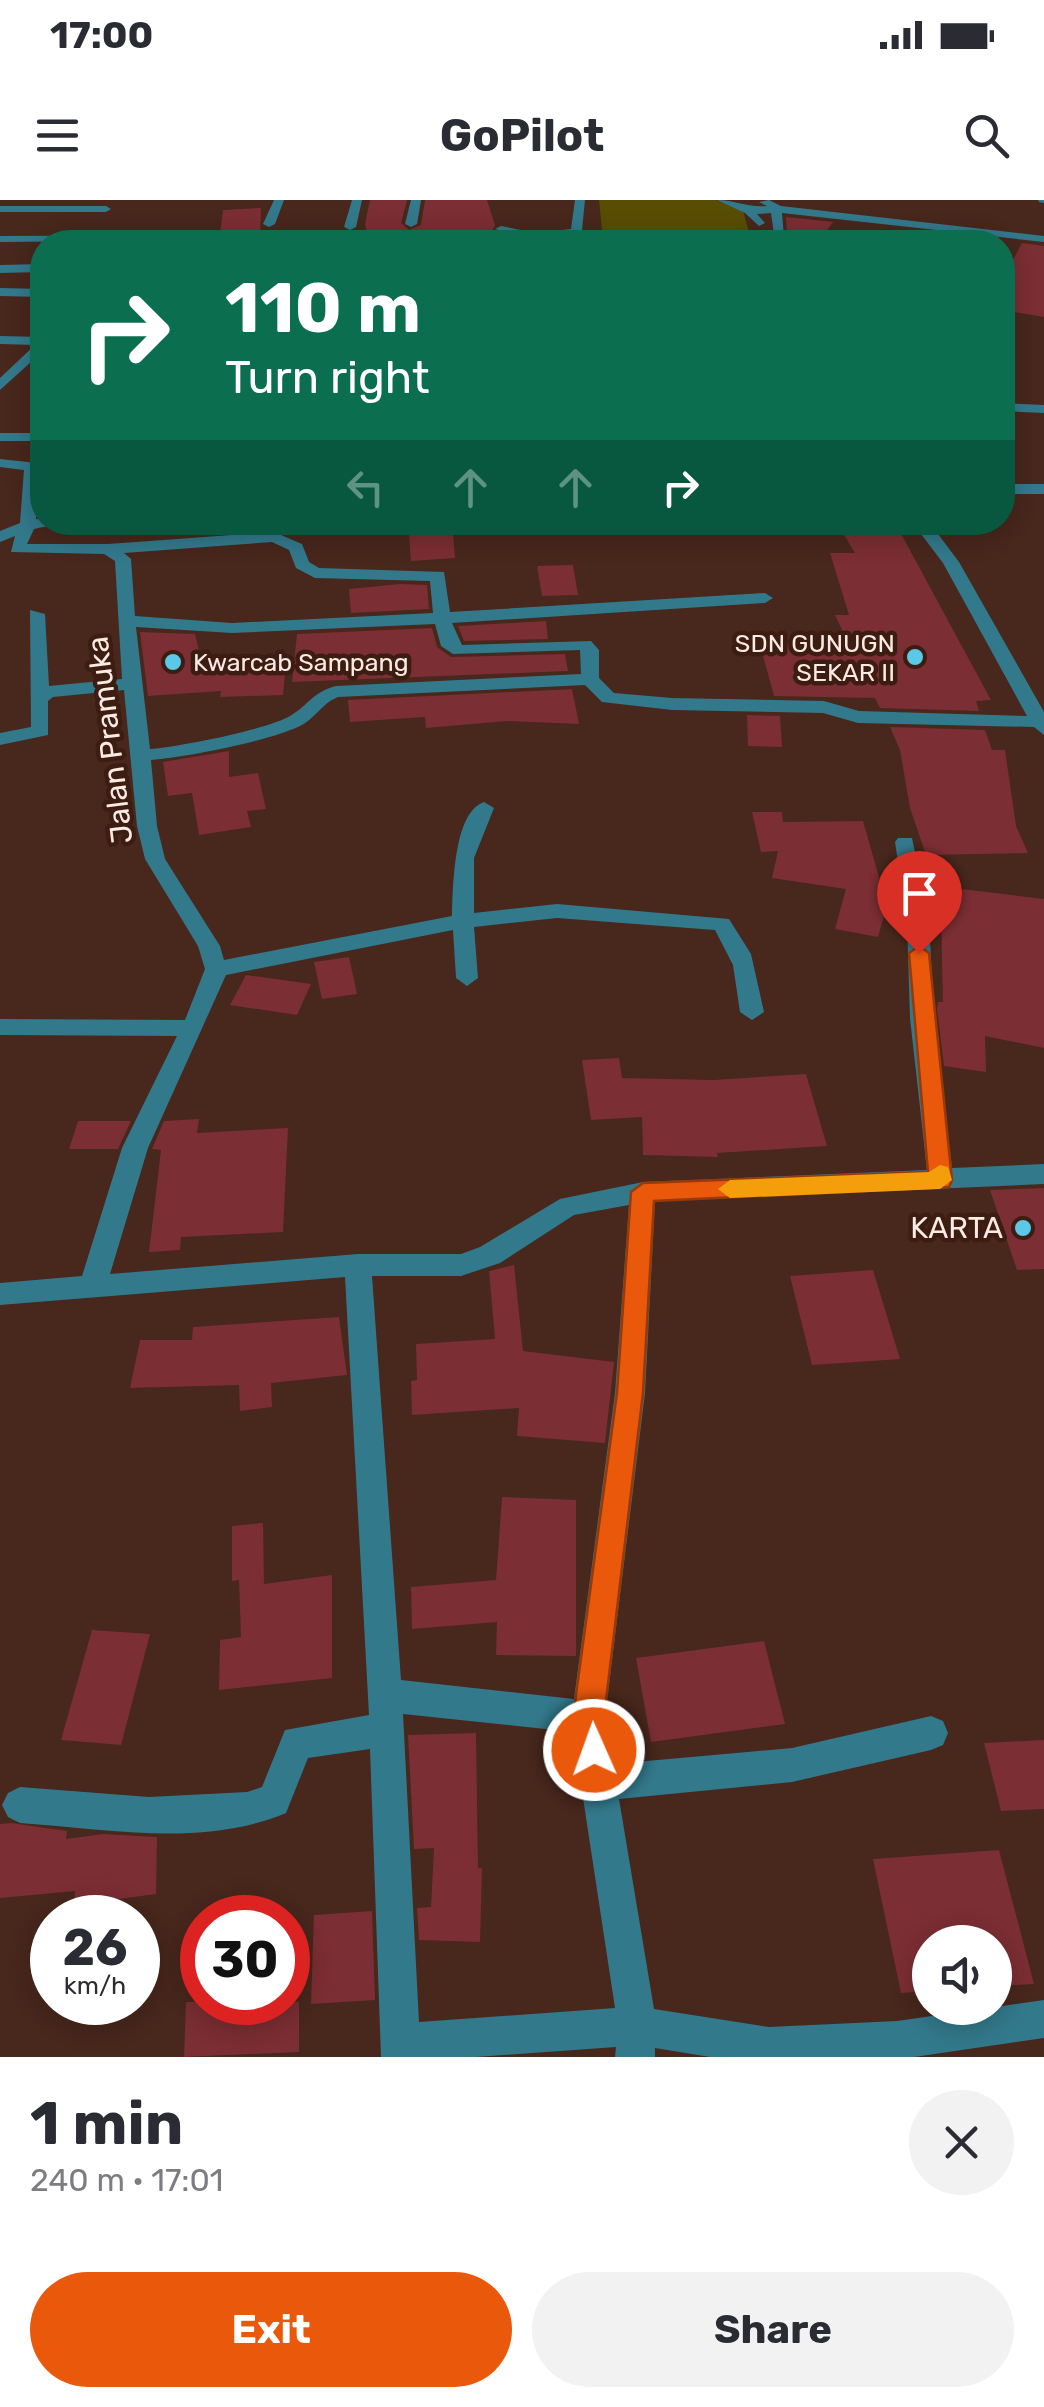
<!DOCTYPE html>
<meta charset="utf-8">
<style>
body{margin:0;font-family:Rubik,sans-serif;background:#f2f2f3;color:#2b2b33;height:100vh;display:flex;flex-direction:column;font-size:38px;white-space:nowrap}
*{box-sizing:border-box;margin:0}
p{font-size:32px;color:#7c7c81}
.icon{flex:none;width:55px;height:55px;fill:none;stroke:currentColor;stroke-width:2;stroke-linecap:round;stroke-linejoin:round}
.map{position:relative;height:1857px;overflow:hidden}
.details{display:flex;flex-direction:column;background:#fff;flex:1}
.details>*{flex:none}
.banner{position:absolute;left:30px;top:30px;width:985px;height:305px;border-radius:40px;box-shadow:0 5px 25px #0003;background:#0b6e4f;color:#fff;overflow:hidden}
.controls{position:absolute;left:912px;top:1725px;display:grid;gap:20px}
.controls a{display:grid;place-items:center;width:100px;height:100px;border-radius:50%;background:#fff;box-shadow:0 5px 25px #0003;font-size:50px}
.speed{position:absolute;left:30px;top:1695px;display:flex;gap:20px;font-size:50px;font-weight:700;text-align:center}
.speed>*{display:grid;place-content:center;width:130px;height:130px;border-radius:50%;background:#fff;box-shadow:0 5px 25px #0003;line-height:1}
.speed small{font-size:25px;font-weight:400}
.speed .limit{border:15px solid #d22;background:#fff;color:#111}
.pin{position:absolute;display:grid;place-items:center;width:85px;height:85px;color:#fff;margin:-102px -42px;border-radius:50% 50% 50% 0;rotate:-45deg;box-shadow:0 0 10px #0007}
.pin .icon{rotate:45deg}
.me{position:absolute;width:110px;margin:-55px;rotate:358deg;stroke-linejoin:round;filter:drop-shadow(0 0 8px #0008)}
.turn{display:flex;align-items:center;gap:35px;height:210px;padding:0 30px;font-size:45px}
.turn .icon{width:130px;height:130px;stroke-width:2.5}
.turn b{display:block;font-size:70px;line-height:85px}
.lanes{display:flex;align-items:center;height:95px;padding:0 30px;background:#0003;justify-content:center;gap:50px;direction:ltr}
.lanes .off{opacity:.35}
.round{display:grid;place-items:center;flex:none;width:105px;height:105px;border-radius:52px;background:#f2f2f3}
.summary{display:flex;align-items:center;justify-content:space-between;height:170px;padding:0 30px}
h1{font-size:60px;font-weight:700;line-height:75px}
.cta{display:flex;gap:20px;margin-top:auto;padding:20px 30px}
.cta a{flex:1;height:115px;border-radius:60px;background:#ea580c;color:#fff;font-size:40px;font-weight:700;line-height:115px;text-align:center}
.cta a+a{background:#f2f2f3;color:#2b2b33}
.status{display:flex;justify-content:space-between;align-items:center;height:70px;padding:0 50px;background:#fff;direction:ltr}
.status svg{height:28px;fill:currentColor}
header{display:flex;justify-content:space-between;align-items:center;height:130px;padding:0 30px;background:#fff;font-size:45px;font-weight:700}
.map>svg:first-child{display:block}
</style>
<div class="status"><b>17:00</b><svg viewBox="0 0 49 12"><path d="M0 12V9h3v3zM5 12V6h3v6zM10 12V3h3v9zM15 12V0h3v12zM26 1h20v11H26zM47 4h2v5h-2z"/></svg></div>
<header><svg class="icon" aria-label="menu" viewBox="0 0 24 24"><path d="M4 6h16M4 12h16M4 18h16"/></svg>GoPilot<svg class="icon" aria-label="search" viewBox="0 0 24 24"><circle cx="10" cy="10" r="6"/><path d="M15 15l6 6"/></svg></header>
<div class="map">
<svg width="1044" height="1857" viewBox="0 0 1044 1857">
<rect width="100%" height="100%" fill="#48271c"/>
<polygon fill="#594d03" points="599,0 716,0 743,11 750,36 602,30"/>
<g fill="#7b2e33">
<polygon points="370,0 407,0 401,23 409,30 421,25 425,0 487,0 495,25 492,31 498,36 369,42 365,24"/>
<polygon points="261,8 260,38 231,39 231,33 220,34 223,10"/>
<polygon points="786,17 833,22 823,36 787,33"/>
<polygon points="1022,43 1044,46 1044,117 1002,110 1002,81"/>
<polygon points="452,322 455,358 411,361 408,323"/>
<polygon points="899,330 991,500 976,501 979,511 880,508 875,498 774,496 760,445 790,444 788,437 845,436 835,415 849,415 830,353 855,353 843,333"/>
<polygon points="573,365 578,395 542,396 537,366"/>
<polygon points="400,384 427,385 429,409 351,413 349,389"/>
<polygon points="546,421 548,439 464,441 458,426"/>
<polygon points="432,428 437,447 451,457 565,454 568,471 292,482 297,434"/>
<polygon points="140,432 195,434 203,468 286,463 283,495 220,497 221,491 148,496"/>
<polygon points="572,489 579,524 507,521 426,528 425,517 350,522 348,500"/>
<polygon points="747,515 780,516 782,547 748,546"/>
<polygon points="890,527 985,530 992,550 1005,550 1016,626 1028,653 926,655 910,608 900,550"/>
<polygon points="229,551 229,577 258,573 266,609 247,611 251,627 199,635 192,593 168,596 163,562"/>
<polygon points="752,612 782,612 783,622 863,621 887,705 878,737 835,729 846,689 772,678 778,651 761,652"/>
<polygon points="936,686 1044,699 1044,848 985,836 986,872 944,866 937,809 938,802 943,802 941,717 947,718"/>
<polygon points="349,757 357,794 322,799 314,762"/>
<polygon points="246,775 311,784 297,815 230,805"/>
<polygon points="619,858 622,878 714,880 806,874 827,946 717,953 718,957 643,955 642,917 591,920 582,860"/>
<polygon points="199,919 197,933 288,928 283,1032 181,1037 180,1050 149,1052 161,950 152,949 164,921"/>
<polygon points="78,921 131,921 118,949 69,949"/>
<polygon points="1044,988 1044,1069 1017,1070 990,990"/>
<polygon points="514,1065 523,1151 614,1162 605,1243 517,1236 519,1208 412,1215 411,1181 417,1180 416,1144 495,1139 489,1071"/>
<polygon points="873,1070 900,1159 812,1165 790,1076"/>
<polygon points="339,1117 347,1175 271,1183 272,1207 240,1211 239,1185 130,1188 140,1140 192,1140 193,1127"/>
<polygon points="502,1297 576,1300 576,1456 496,1455 497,1422 412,1429 411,1387 496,1380"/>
<polygon points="263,1323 264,1384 332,1375 332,1478 219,1490 220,1440 241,1437 239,1380 232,1381 232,1326"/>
<polygon points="92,1430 150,1434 121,1545 61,1540"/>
<polygon points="764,1441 785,1524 651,1542 636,1458"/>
<polygon points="476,1533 478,1668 482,1668 480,1742 419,1740 417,1708 431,1707 434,1648 414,1649 408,1535"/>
<polygon points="1044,1540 1044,1609 1001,1611 984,1543"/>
<polygon points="11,1623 67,1631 66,1639 103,1634 157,1637 156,1694 74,1705 75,1691 0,1698 0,1624"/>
<polygon points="999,1650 1034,1784 995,1786 995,1742 930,1742 930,1791 901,1793 873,1659"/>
<polygon points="372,1711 375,1800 311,1804 314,1715"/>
<polygon points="186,1802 299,1802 299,1852 184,1857"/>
</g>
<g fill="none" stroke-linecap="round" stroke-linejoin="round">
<g fill="#33798c" fill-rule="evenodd">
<polygon points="274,0 284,0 275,24 269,27 263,24"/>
<polygon points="352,0 362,0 356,27 350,30 344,27"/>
<polygon points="411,0 421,0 417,24 411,27 405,24"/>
<polygon points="575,0 585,0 582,30 721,42 573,36 536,39 495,29 501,26 536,33 571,29"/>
<path d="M717,0C735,0 748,8 767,6L759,2L769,0L781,6L1044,36V42L782,13L784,38L759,42L774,34L771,13L757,14L765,23L759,26L745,13Z"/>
<polygon points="1038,0 1044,0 1044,3 1039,2"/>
<polygon points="0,6 106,6 111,9 106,12 0,12"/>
<polygon points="211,35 207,40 0,42 0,36"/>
<polygon points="42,64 42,72 0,73 0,65"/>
<polygon points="0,88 42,89 42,97 0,96"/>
<polygon points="0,136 42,137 42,152 0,190 0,178 35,145 0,144"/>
<polygon points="1002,203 1044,205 1044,213 1002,211"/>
<rect x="0" y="233" width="42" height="8"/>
<path d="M0,259L37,263L36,319L66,322L34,329L27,344H108L274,332L302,344L309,362L319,368L444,372L450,412L765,393L773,398L765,403L452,423L462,445L591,441L599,450V478L614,493L672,498L824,501L859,511L1027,516L943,363L912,322H929L959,362L1044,512V535L1034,527L858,523L823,513L672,510L602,502L585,485L338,497C322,503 315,519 300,526C269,541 187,557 151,560L157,626L165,659L220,746L224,760L452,716C453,689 453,612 484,602L494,608L474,658V713L557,704L729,719L751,754L764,812L752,820L740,812L733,765L715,730L557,718L474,727L478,778L467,786L456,778L453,730L226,775L148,948L110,1074L358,1054H461L480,1047L560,999L643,982L927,970L910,818L907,720L895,642L898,638H912L929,720L934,818L952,968L1044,964V984L655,1001L645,1193L605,1517L613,1564L792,1548L931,1516L943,1521L948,1533L943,1545L931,1550L792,1582L619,1599L654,1809L769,1827L897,1821L1044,1800V1838L914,1857H710L655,1848V1857H615L616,1847L476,1857H381L370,1549L308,1558L286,1613C203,1648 108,1629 20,1623L8,1617L2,1605L8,1593L20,1587L149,1597L247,1592L262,1587L285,1530L369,1515L345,1077L0,1105V1083L82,1076L122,948L177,836L0,835V819L185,820L205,769L198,746L145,659L137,626L124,490L53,497L48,501V535L0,545V533L31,527L30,410L45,414L49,486L122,479L115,361L104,354L11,352L15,336L0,342V331L20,323L24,270L0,267ZM272,342L289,350L296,368L315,378L430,381L433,413L232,423L135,416L131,359L124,353ZM435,424L441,446L453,454L580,450L581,474L336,486C311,493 310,504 290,516C269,529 178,547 150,549L136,427L232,433ZM629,1005L615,1193L574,1499L401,1480L372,1076H461L500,1063L574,1015ZM403,1514L573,1532L615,1808L419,1822Z"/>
<rect x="1002" y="284" width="42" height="10"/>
</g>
</g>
<polygon fill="#ea580c" stroke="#983908" stroke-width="2.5" points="919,746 929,753 952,980 949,987 654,1001 643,1193 604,1517 609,1550 605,1561 594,1566 582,1561 573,1517 617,1193 631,992 643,983 928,972 909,753"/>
<polygon fill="#f59e0b" points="940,965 948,967 952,980 940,989 730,998 718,989 730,980 929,972"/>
<g fill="#5ac8e6" stroke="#3d1d12" stroke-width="4">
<circle cx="915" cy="457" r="10"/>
<circle cx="173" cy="462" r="10"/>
<circle cx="1023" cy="1028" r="10"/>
</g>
<g text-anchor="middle" stroke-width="9" stroke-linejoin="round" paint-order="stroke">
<g font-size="25" fill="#fceae4" stroke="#3d1d12" text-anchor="end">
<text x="895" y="452">SDN GUNUGN<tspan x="895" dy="29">SEKAR II</tspan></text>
<text x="193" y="471" text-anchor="start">Kwarcab Sampang</text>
</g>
<g font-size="30" fill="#fceae4" stroke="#3d1d12">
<text transform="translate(110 540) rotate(-97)" y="10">Jalan Pramuka</text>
</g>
<g font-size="30" fill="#fceae4" stroke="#3d1d12" text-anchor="end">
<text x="1003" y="1038">KARTA</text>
</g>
</g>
</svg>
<div class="controls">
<a><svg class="icon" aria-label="sound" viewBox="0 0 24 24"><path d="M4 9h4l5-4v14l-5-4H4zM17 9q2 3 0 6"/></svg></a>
</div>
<div class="speed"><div>26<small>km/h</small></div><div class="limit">30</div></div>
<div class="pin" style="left:919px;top:753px;background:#d93025"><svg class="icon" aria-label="arrive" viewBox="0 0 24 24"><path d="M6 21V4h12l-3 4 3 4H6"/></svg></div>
<svg class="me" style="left:594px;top:1550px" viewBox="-20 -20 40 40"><circle r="17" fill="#ea580c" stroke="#fff" stroke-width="3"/><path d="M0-11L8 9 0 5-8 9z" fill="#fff"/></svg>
<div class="banner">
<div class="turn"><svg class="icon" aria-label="right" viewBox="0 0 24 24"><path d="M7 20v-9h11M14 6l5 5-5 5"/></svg><div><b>110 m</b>Turn right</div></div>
<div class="lanes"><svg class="icon off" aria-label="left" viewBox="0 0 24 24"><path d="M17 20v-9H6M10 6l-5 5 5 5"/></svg><svg class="icon off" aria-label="ahead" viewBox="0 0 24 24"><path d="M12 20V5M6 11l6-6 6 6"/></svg><svg class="icon off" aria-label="ahead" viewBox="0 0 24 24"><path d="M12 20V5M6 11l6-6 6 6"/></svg><svg class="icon" aria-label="right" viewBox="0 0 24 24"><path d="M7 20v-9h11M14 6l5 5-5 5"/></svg></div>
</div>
</div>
<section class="details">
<div class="summary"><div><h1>1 min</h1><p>240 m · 17:01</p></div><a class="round"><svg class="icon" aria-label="close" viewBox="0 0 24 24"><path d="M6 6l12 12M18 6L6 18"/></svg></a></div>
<div class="cta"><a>Exit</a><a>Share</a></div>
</section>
